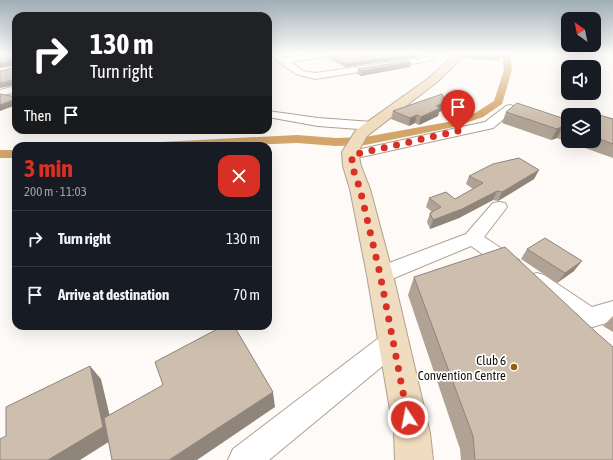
<!DOCTYPE html>
<meta charset="utf-8">
<style>
body{margin:0;font-family:"Asap Condensed",sans-serif;background:#20242c;color:#f1f3f6;height:100vh;display:flex;flex-direction:column;font-size:15px;white-space:nowrap}
*{box-sizing:border-box;margin:0}
p{font-size:13px;color:#9ea1a6}
.icon{flex:none;width:22px;height:22px;fill:none;stroke:currentColor;stroke-width:2;stroke-linecap:round;stroke-linejoin:round}
.map{position:relative;flex:1;overflow:hidden}
.details{position:absolute;left:12px;top:142px;width:260px;height:188px;display:flex;flex-direction:column;background:#171b24;border-radius:12px;box-shadow:0 4px 16px #0002}
.details>*{flex:none}
.guide{position:absolute;left:12px;top:12px;width:260px;height:122px;border-radius:12px;box-shadow:0 4px 16px #0002;background:#202124;color:#fff;overflow:hidden}
.needle{width:26px;rotate:327deg}
.controls{position:absolute;left:561px;top:12px;display:grid;gap:8px}
.controls a{display:grid;place-items:center;width:40px;height:40px;border-radius:8px;background:#171b24;box-shadow:0 4px 16px #0002;font-size:20px}
.pin{position:absolute;display:grid;place-items:center;width:34px;height:34px;color:#fff;margin:-41px -17px;border-radius:50% 50% 50% 0;rotate:-45deg;box-shadow:0 0 4px #0007}
.pin .icon{rotate:45deg}
.me{position:absolute;width:44px;margin:-22px;rotate:349deg;stroke-linejoin:round;filter:drop-shadow(0 0 3px #0008)}
.turn{display:flex;align-items:center;gap:14px;height:84px;padding:0 12px;font-size:18px}
.turn .icon{width:52px;height:52px;stroke-width:2.5}
.turn b{display:block;font-size:28px;line-height:34px}
.then{display:flex;align-items:center;height:38px;padding:0 12px;background:#0003;gap:8px;font-size:15px}
.round{display:grid;place-items:center;flex:none;width:42px;height:42px;border-radius:12px;background:#20242c}
.headline{display:flex;align-items:center;justify-content:space-between;height:68px;padding:0 12px}
h1{font-size:24px;font-weight:700;line-height:30px;color:#d93025}
ul{padding:0;list-style:none}
li{display:flex;align-items:center;gap:12px;height:56px;padding:0 12px;border-top:1px solid #363941}
li div{flex:1}
li b{display:block;font-size:15px}
li em{font-style:normal}
.map>svg:first-child{display:block}
</style>
<div class="map">
<svg width="613" height="460" viewBox="0 0 613 460">
<rect width="100%" height="100%" fill="#fdfaf7"/>
<g fill="none" stroke-linecap="round" stroke-linejoin="round">
<g fill="#d3a56b" fill-rule="evenodd">
<polygon points="502,54 510,54 512,70 502,104 483,117 454,127 365,145 336,146 297,143 224,146 155,146 157,143 161,142 297,135 336,138 365,137 448,122 475,113 494,101 504,70"/>
<rect x="0" y="150" width="16" height="8"/>
</g>
<g stroke="#afa291" stroke-width="2">
<g id="minor">
<polygon points="268,54 277,54 284,58 311,54 332,54 328,56 291,62 303,71 315,73 429,57 433,59 429,61 315,79 296,74"/>
<polygon points="16,86 16,92 0,96 0,90"/>
<polygon points="510,105 568,124 568,132 512,112 493,128 352,159 347,158 345,155 347,152 352,151 485,122 506,106"/>
<polygon points="268,111 318,118 372,122 376,123 378,126 376,129 372,130 318,126 268,117"/>
<polygon points="499,202 505,203 507,207 484,237 519,260 522,265 519,270 512,272 505,270 471,246 387,281 380,283 373,281 370,275 373,269 466,234 493,203"/>
<polygon points="537,273 544,275 592,307 613,301 613,321 589,328 581,325 530,287 527,281 530,275"/>
<polygon points="393,331 402,334 405,342 402,350 269,460 228,460 233,449 384,334"/>
</g>
</g>
<g stroke="#afa291" stroke-width="2">
<polygon id="secondary" points="451,54 461,54 458,62 437,82 367,136 358,152 361,166 370,189 393,275 430,433 433,460 395,460 394,433 367,275 350,189 343,166 342,152 356,130 429,78 450,59"/>
</g>
<use href="#minor" fill="#fff" fill-rule="evenodd"/>
<use href="#secondary" fill="#f0dcbe" fill-rule="evenodd"/>
</g>
<g fill="#b0a396">
<polygon points="463,54 498,54 501,56 499,61 463,58"/>
<polygon points="327,55 419,57 345,67 327,58"/>
<polygon points="410,67 361,76 357,74 358,69"/>
<polygon points="446,102 444,110 439,112 438,116 419,125 415,123 409,126 391,119 393,111"/>
<polygon points="506,112 568,120 568,141 594,141 594,115 613,119 613,158 557,138 551,140 502,123"/>
<polygon points="539,170 534,179 498,201 493,200 459,218 430,229 427,222 430,213 432,212 426,207 429,198 455,199 473,189 466,184 469,176"/>
<polygon points="527,249 574,271 557,283 521,259"/>
<polygon points="414,277 613,460 461,460 460,449 408,295"/>
<polygon points="613,316 613,332 603,326"/>
</g>
<g fill="#90857a">
<polygon points="416,54 420,54 419,57 345,67 345,64"/>
<polygon points="15,60 16,65 0,68 0,63"/>
<polygon points="411,62 410,67 361,76 362,71"/>
<polygon points="13,80 16,85 0,88 0,83"/>
<polygon points="16,99 16,105 0,111 0,105"/>
<polygon points="446,102 444,110 439,112 438,116 419,125 421,117 436,106"/>
<polygon points="417,115 415,123 409,126 410,118"/>
<polygon points="563,126 557,138 551,140 557,129"/>
<polygon points="539,170 534,179 498,201 502,192"/>
<polygon points="497,191 493,200 459,218 430,229 433,220"/>
<polygon points="582,261 574,271 557,283 565,273"/>
<polygon points="90,366 101,379 115,438 80,460 48,460"/>
<polygon points="273,392 275,407 197,460 169,460"/>
</g>
<g fill="#cdbeae" stroke="#90857a">
<polygon points="0,54 16,54 16,82 15,82 13,80 0,83 0,71 15,68 15,60 0,63"/>
<polygon points="328,54 416,54 345,64 327,55"/>
<polygon points="482,54 498,54 501,56"/>
<polygon points="408,61 411,62 362,71 358,69"/>
<polygon points="0,94 16,97 16,99 0,105"/>
<polygon points="442,94 446,102 436,106 440,108 421,117 417,115 410,118 393,111"/>
<polygon points="517,103 568,120 568,128 563,126 557,129 506,112"/>
<polygon points="586,111 613,119 613,144 594,137 594,115 578,115"/>
<polygon points="519,158 539,170 502,192 497,191 462,209 433,220 430,213 441,207 429,198 446,192 455,199 483,183 469,176 493,164"/>
<polygon points="545,238 582,261 565,273 527,249"/>
<polygon points="505,247 597,333 613,347 613,460 475,460 473,436 414,277"/>
<polygon points="223,326 234,326 273,392 169,460 112,460 104,418 163,385 155,362"/>
<polygon points="90,366 103,427 48,460 0,460 0,439 6,436 6,407"/>
</g>
<linearGradient id="sky" x2="0" y2="1"><stop stop-color="#9faeb6"/><stop offset="0.45" stop-color="#fefdfb"/><stop offset="1" stop-color="#fefdfb" stop-opacity="0"/></linearGradient>
<rect width="613" height="119" fill="url(#sky)"/>
<g fill="none" stroke-linecap="round" stroke-linejoin="round">
<polyline stroke="#d93025" stroke-width="7" stroke-dasharray="0 12.6" points="408,418 380,274 360,189 352,166 352,155 458,131"/>
</g>
<circle fill="#915f0f" stroke="#fff" stroke-width="1.5" cx="514" cy="367" r="4"/>
<g text-anchor="middle" stroke-width="3.5" stroke-linejoin="round" paint-order="stroke">
<g font-size="13" fill="#19140e" stroke="#fff" text-anchor="end">
<text x="506" y="365">Club 6<tspan x="506" dy="15">Convention Centre</tspan></text>
</g>
</g>
</svg>
<div class="controls">
<a><svg class="needle" viewBox="-14 -14 28 28"><path d="M0-13l5 13h-10z" fill="#e53935"/><path d="M0 13l5-13h-10z" fill="#9ea1a6"/></svg></a>
<a><svg class="icon" aria-label="sound" viewBox="0 0 24 24"><path d="M4 9h4l5-4v14l-5-4H4zM17 9q2 3 0 6"/></svg></a>
<a><svg class="icon" aria-label="layers" viewBox="0 0 24 24"><path d="M12 4l9 5-9 5-9-5zM3 14l9 5 9-5"/></svg></a>
</div>
<div class="pin" style="left:458px;top:131px;background:#d93025"><svg class="icon" aria-label="arrive" viewBox="0 0 24 24"><path d="M6 21V4h12l-3 4 3 4H6"/></svg></div>
<svg class="me" style="left:408px;top:418px" viewBox="-20 -20 40 40"><circle r="17" fill="#d93025" stroke="#fff" stroke-width="3"/><path d="M0-11L8 9 0 5-8 9z" fill="#fff"/></svg>
<div class="guide">
<div class="turn"><svg class="icon" aria-label="right" viewBox="0 0 24 24"><path d="M7 20v-9h11M14 6l5 5-5 5"/></svg><div><b>130 m</b>Turn right</div></div>
<div class="then">Then<svg class="icon" aria-label="arrive" viewBox="0 0 24 24"><path d="M6 21V4h12l-3 4 3 4H6"/></svg></div>
</div>
<section class="details">
<div class="headline"><div><h1>3 min</h1><p>200 m · 11:03</p></div><a class="round" style="background:#d93025;color:#fff"><svg class="icon" aria-label="close" viewBox="0 0 24 24"><path d="M6 6l12 12M18 6L6 18"/></svg></a></div>
<ul>
<li><svg class="icon" aria-label="right" viewBox="0 0 24 24"><path d="M7 20v-9h11M14 6l5 5-5 5"/></svg><div><b>Turn right</b></div><em>130 m</em></li>
<li><svg class="icon" aria-label="arrive" viewBox="0 0 24 24"><path d="M6 21V4h12l-3 4 3 4H6"/></svg><div><b>Arrive at destination</b></div><em>70 m</em></li>
</ul>
</section>
</div>
